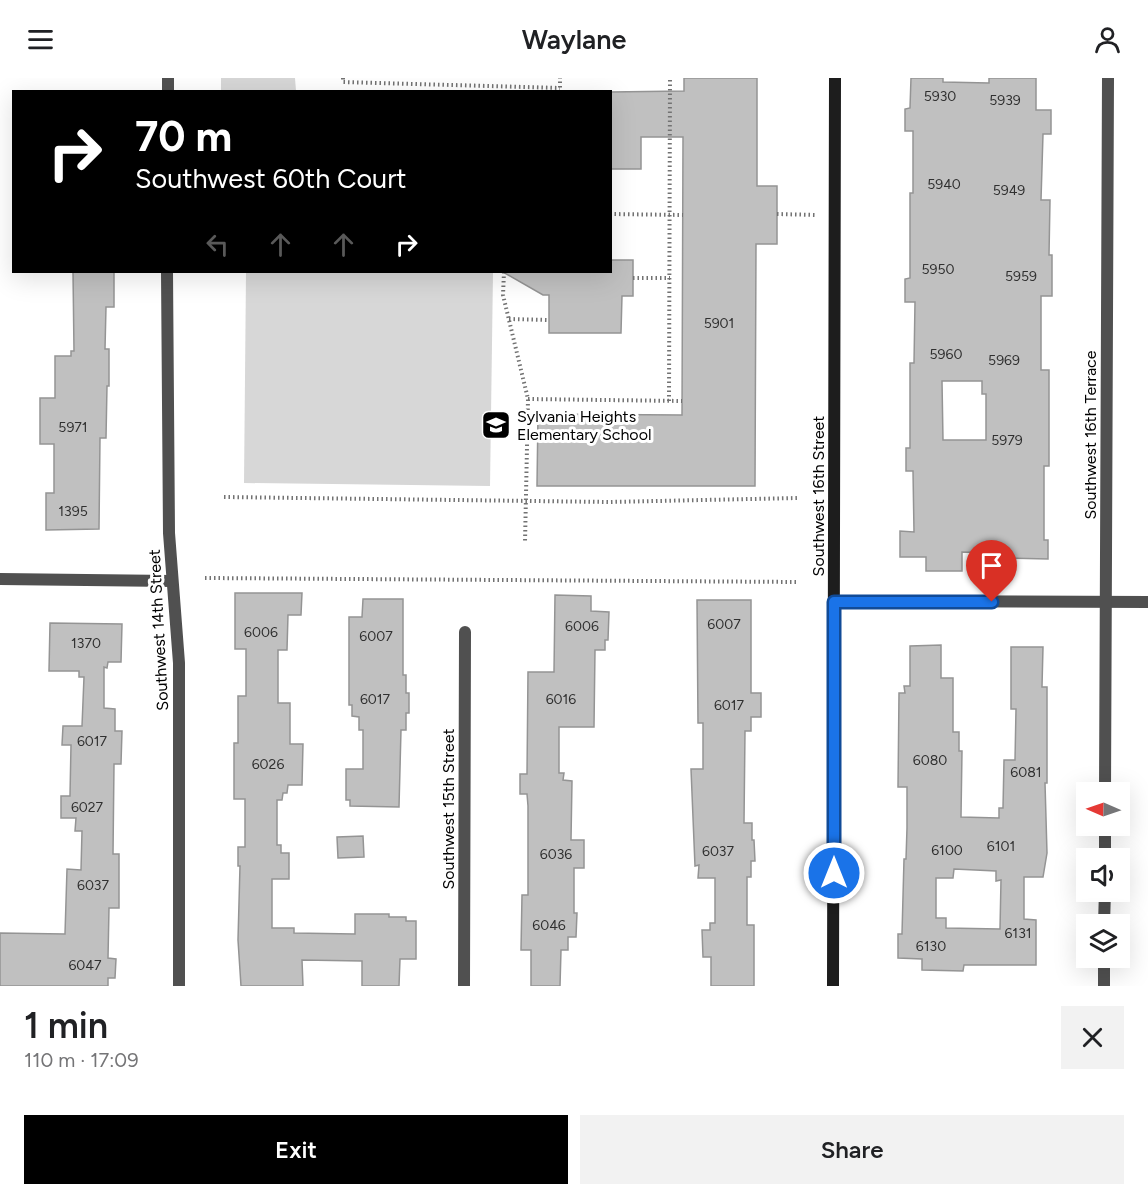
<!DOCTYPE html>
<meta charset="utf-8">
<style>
body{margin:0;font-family:Figtree,sans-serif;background:#f2f2f2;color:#202124;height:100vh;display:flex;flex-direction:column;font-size:22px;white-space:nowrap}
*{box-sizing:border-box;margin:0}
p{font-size:20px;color:#757577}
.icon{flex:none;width:33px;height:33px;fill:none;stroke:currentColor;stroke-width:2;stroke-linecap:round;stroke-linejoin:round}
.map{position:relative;height:908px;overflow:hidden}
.details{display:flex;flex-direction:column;background:#fff;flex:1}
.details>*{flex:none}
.top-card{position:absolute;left:12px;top:12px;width:600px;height:183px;border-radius:0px;box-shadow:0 6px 24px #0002;background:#000;color:#fff;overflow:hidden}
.needle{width:39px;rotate:272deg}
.tools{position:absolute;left:1076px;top:704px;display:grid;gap:12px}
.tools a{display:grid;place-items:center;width:54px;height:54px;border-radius:0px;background:#fff;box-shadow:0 6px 24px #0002;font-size:30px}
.pin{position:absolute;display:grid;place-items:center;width:51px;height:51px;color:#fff;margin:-62px -26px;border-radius:50% 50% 50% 0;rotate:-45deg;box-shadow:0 0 6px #0007}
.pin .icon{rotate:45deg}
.me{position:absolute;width:66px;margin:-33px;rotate:0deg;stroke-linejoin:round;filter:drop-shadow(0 0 4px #0008)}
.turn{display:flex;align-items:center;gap:21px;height:126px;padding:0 24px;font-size:27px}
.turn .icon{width:78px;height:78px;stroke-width:2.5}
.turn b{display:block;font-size:42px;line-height:51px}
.lanes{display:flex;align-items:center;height:57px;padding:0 24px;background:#0003;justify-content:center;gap:30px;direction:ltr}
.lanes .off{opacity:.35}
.round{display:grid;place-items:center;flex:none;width:63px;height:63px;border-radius:0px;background:#f2f2f2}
.summary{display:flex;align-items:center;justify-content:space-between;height:102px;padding:0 24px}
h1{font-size:36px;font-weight:600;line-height:45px}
.button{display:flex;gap:12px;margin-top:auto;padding:12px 24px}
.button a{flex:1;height:69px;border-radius:0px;background:#000;color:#fff;font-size:24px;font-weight:600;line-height:69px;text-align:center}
.button a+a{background:#f2f2f2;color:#202124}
header{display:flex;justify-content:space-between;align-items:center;height:78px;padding:0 24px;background:#fff;font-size:27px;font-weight:600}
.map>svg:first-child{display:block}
</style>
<header><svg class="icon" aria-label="menu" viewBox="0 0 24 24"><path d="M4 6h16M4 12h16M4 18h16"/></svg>Waylane<svg class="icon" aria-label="person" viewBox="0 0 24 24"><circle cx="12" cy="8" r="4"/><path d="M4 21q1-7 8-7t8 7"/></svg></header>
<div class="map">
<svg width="1148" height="908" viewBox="0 0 1148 908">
<rect width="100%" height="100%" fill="#fff"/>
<g fill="#d7d7d7">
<polygon points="221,0 295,0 296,13 221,13"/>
<polygon points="246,194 493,194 490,408 244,405"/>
</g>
<g fill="#c0c0c0" stroke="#949494" stroke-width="1.5" fill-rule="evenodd">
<polygon points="684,0 757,0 757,108 777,108 777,166 756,166 755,408 537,408 538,336 682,337 683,59 641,59 641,91 610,91 610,14 684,13"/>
<path d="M911,0H943V4L989,5V0H1036V32H1051V56H1043L1041,122H1050L1049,177H1052V218H1041V292H1049V388H1044V462H1048V481L1000,480V475L962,474V493H926V479H900V453L914,454L913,393H906V370H910V285H914L915,224H905V201L910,200V115H913V53H905V31L910,30ZM942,303H982V316H986V362H943Z"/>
<polygon points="610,182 633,182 633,218 622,218 621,255 549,255 549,217 543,217 503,194 610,194"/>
<polygon points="73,194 114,194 114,229 106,229 105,271 109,271 109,308 107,308 106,360 100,360 99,451 46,452 46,415 54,415 54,366 40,366 40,320 55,320 55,278 71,278 71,273 74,273"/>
<polygon points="235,515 302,515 301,537 288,537 287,572 278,572 278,625 290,625 290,666 303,666 302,707 288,707 287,715 283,715 282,722 277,722 277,767 281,767 281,775 289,775 289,801 272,801 272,850 294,850 294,855 355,856 355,836 389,836 389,839 406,839 406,843 416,843 416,881 400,881 399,908 362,908 362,883 302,882 303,908 241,908 238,862 240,788 238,788 238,769 245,769 245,721 234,721 234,665 238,665 238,618 246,618 246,571 235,571"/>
<polygon points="555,517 591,518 591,533 609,534 608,562 605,562 605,572 595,572 594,649 559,649 559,695 564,695 563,702 572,703 571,762 584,762 584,790 574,790 574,835 577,835 576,859 568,859 568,872 561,872 560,908 531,908 531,872 521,872 522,817 528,817 528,728 527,716 520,716 520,696 527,696 528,594 554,594"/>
<polygon points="363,521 403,521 403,597 406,597 406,615 409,615 409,635 406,635 406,652 401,652 399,729 350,728 350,722 346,722 346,691 363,691 363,652 359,652 359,639 352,638 352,627 349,627 349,539 362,539"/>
<polygon points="697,522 751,522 751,615 761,615 761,639 751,639 751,653 745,653 744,745 752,745 752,762 754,762 755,783 751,783 751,799 747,799 747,847 754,847 754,908 711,908 711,879 703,879 702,852 710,852 710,845 715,845 715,800 698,800 699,787 695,788 691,691 703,691 703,645 698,645"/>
<polygon points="50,545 122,546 121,584 108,584 107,590 104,589 104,630 115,631 115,653 122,653 121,686 114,686 113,776 119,776 119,830 109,830 108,880 116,881 115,900 108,900 108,908 0,908 0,855 65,856 67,791 81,792 82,753 75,753 76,740 61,740 61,718 70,718 71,667 62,667 63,648 82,648 84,599 79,599 79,593 49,593"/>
<path d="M941,567V600H953V654H959V673H962L961,739L999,740V730H1003L1004,682H1015L1016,631H1011V569H1043L1042,609H1047V705H1045L1047,775L1043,799H1024V841L1036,842V887H964L963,893L922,892V881L898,880V856H902L904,781H906L907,750V709H898L899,615H905L904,608H910V568ZM954,791L996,793V803L1001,802L1000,851L946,850V840H936V800H953Z"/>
<polygon points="363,758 364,779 338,780 337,759"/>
</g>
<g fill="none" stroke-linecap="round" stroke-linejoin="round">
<g stroke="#727272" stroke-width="4" stroke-dasharray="1.5 3" stroke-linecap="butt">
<polyline points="343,0 343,4 560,10"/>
<polyline points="560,14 560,0"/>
<polyline points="610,136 683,137"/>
<polyline points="777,136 816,137"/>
<polyline points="504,194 503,217 528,321 525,464"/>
<polyline points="633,200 670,200"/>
<polyline points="509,241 549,242"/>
<polyline points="528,321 682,323"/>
<polyline points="669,323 670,0"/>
<polyline points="224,419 609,424 798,420"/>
<polyline points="205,500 798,504"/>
</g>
<g stroke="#505050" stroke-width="12">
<polyline points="168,14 168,0"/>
<polyline points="167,194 169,455 179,585 179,908"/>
<polyline points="0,501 172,503"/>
<polyline points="834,523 1148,524"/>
<polyline points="1105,714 1108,0"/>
<polyline points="1105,780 1105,747"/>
<polyline points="1104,846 1105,813"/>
<polyline points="464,908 465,554"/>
<polyline points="1104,908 1104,879"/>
</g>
<polyline stroke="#1d1d1d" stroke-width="12" points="833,908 835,0"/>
</g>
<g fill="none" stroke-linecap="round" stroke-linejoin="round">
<g stroke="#114b97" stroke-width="15">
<polyline id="route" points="834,795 834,524 992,524"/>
</g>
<use href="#route" stroke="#1a73e8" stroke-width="10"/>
</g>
<defs>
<g id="school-square" transform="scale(1.5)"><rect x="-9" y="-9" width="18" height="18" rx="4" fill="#000" stroke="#fff"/><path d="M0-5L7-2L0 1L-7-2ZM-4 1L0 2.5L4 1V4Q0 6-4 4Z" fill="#fff"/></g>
</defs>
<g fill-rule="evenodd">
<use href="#school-square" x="496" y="347"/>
</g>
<g text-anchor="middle" stroke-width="6" stroke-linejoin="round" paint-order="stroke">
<g font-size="14" fill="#303030">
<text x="940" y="23">5930</text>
<text x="1005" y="27">5939</text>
<text x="944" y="111">5940</text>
<text x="1009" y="117">5949</text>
<text x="938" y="196">5950</text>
<text x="1021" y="203">5959</text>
<text x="719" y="250">5901</text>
<text x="946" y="281">5960</text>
<text x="1004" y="287">5969</text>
<text x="73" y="354">5971</text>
<text x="1007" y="367">5979</text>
<text x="73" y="438">1395</text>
<text x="724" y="551">6007</text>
<text x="582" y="553">6006</text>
<text x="261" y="559">6006</text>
<text x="376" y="563">6007</text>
<text x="86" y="570">1370</text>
<text x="375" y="626">6017</text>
<text x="561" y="626">6016</text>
<text x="729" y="632">6017</text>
<text x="92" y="668">6017</text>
<text x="930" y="687">6080</text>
<text x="268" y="691">6026</text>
<text x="1026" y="699">6081</text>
<text x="87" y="734">6027</text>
<text x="1001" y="773">6101</text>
<text x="947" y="777">6100</text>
<text x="718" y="778">6037</text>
<text x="556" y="781">6036</text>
<text x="93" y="812">6037</text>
<text x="549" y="852">6046</text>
<text x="1018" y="860">6131</text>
<text x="931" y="873">6130</text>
<text x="85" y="892">6047</text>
</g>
<g font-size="16" fill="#000" stroke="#fff" text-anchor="start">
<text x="517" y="344">Sylvania Heights<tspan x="517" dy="18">Elementary School</tspan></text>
</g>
<g font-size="16" fill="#000" stroke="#fff">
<text transform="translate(1090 357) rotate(-90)" y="6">Southwest 16th Terrace</text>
<text transform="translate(818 418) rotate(-90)" y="6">Southwest 16th Street</text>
<text transform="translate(158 552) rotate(-93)" y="6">Southwest 14th Street</text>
<text transform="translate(448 731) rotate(-90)" y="6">Southwest 15th Street</text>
</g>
</g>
</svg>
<div class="tools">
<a><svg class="needle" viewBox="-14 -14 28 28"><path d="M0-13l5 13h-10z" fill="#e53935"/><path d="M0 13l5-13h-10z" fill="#757577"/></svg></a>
<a><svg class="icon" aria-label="sound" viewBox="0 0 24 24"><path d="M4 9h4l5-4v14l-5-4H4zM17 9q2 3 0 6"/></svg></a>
<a><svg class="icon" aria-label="layers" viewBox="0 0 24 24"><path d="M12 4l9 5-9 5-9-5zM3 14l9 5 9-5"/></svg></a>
</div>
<div class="pin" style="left:992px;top:524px;background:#d93025"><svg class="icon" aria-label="arrive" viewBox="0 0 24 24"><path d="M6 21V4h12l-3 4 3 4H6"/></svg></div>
<svg class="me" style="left:834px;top:795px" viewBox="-20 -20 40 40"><circle r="17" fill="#1a73e8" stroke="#fff" stroke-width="3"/><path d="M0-11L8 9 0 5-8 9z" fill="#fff"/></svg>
<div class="top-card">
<div class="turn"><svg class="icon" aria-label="right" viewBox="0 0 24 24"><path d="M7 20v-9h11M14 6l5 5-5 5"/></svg><div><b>70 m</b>Southwest 60th Court</div></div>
<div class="lanes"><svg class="icon off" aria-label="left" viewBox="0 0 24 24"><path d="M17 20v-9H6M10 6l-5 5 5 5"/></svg><svg class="icon off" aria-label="ahead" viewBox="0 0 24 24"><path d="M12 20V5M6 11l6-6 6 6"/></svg><svg class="icon off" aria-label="ahead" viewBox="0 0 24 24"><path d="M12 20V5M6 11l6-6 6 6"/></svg><svg class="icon" aria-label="right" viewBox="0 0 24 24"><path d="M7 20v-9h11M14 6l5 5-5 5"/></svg></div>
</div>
</div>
<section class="details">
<div class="summary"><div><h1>1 min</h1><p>110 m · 17:09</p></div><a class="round"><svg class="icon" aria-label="close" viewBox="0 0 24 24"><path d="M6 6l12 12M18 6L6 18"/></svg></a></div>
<div class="button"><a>Exit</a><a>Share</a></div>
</section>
